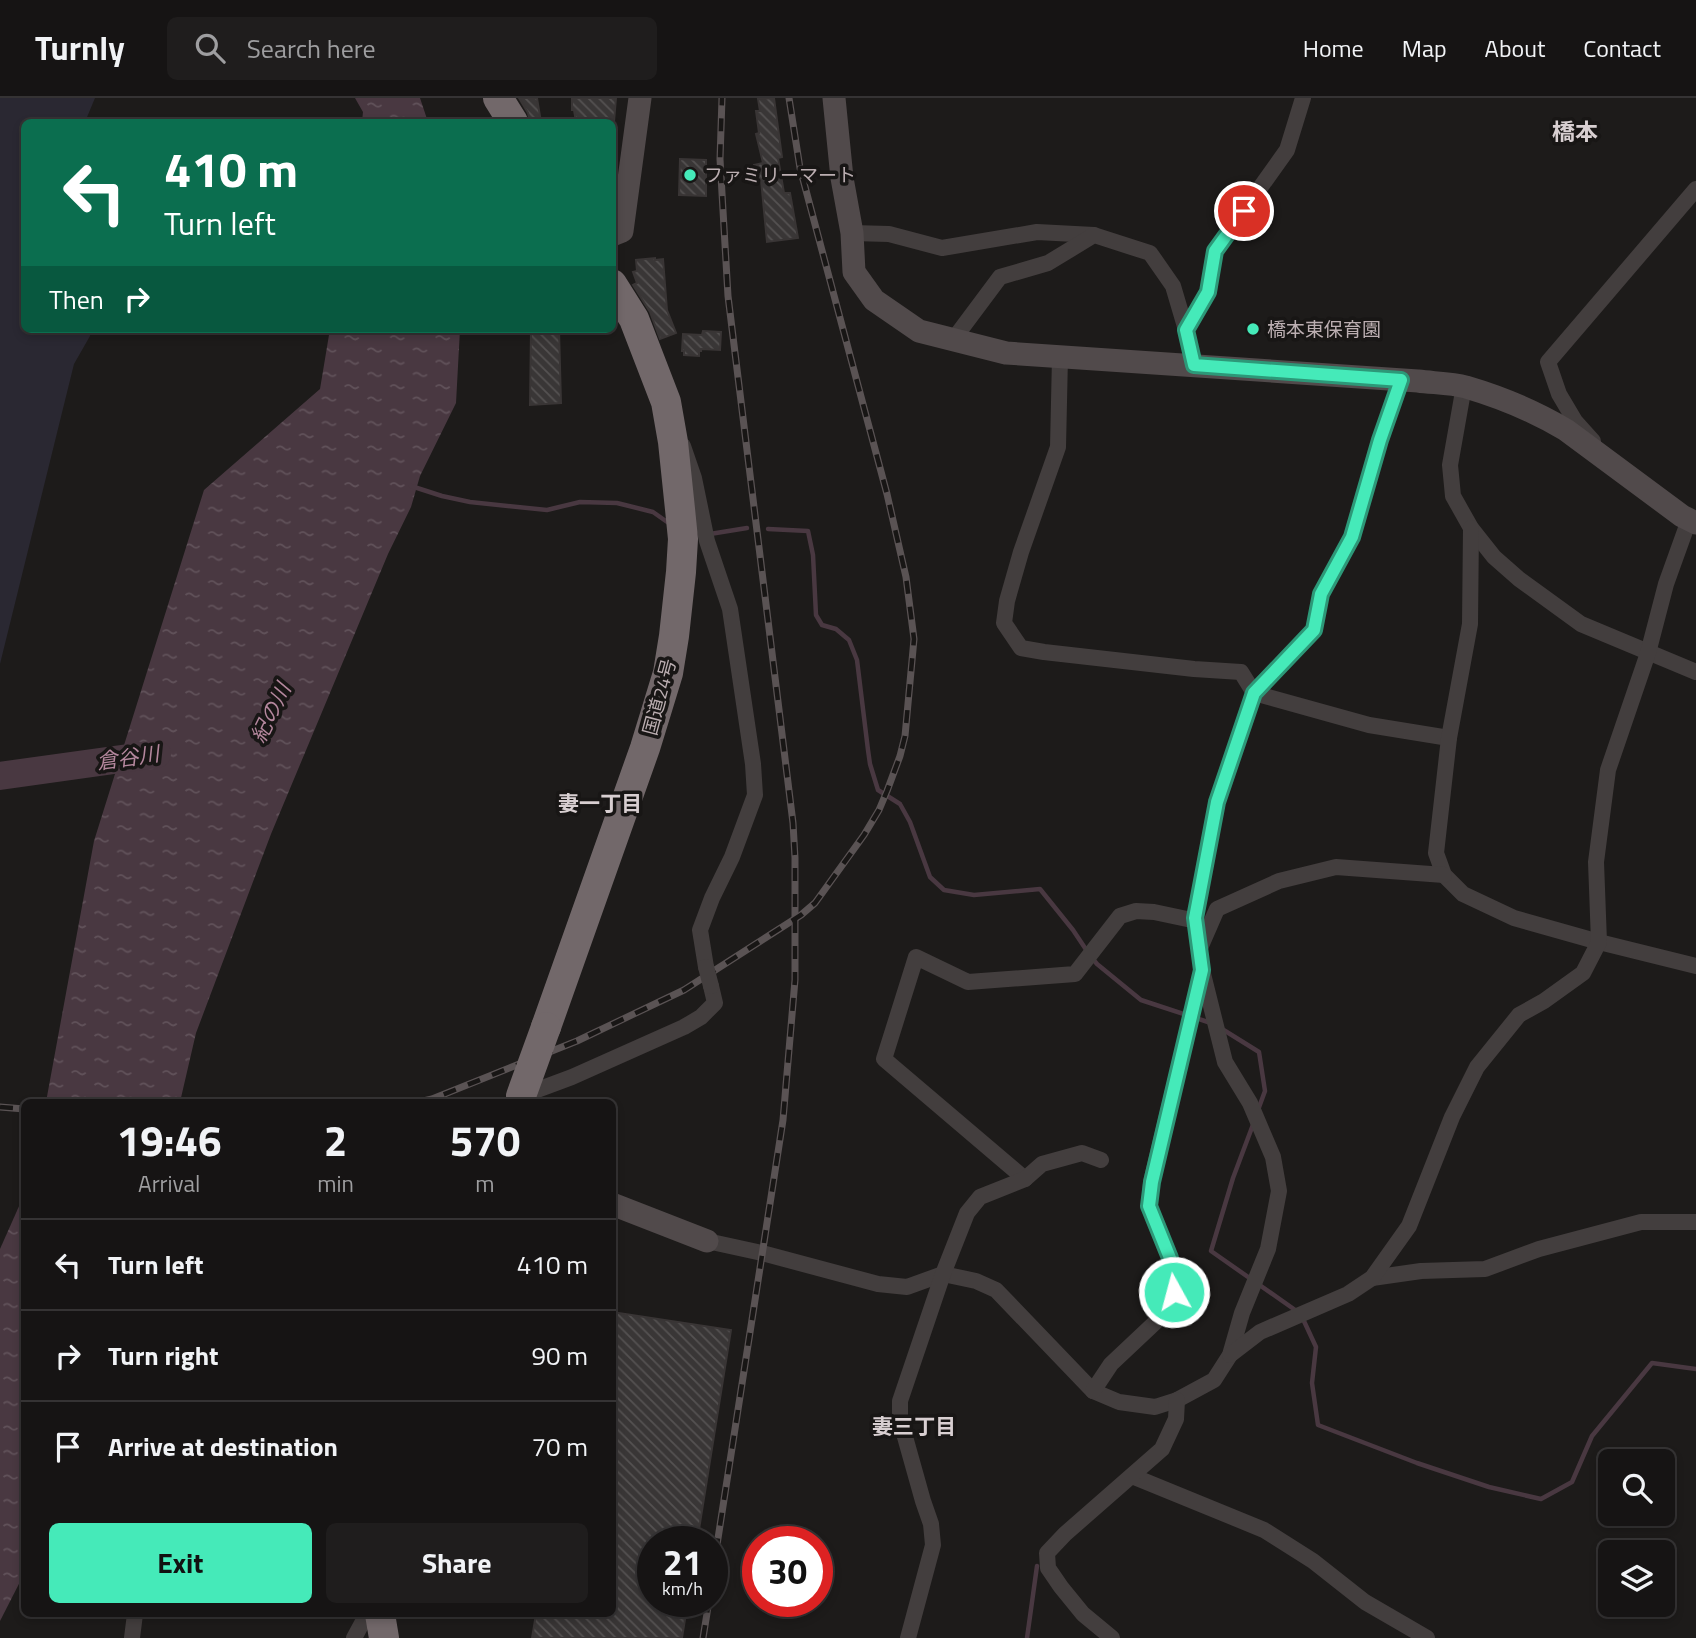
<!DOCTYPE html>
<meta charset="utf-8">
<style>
body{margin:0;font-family:"Titillium Web","Noto Sans JP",sans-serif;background:#1f1d1d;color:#f1f3f6;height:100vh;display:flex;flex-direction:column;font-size:26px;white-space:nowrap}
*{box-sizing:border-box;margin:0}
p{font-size:23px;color:#9e9ea0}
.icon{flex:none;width:38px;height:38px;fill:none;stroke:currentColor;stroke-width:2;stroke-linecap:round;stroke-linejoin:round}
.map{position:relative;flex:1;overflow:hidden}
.details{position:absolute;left:21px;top:1001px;width:595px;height:518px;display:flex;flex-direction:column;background:#161414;border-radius:10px;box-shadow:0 4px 10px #0003,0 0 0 2px #353334}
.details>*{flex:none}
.banner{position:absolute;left:21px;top:21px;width:595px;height:214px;border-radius:10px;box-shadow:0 4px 10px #0003,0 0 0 2px #353334;background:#0b6e4f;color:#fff;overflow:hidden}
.tools{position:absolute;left:1598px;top:1351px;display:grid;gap:14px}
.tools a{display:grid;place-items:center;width:77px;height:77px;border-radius:10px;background:#161414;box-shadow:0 4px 10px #0003,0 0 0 2px #353334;font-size:35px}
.speed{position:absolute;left:637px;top:1428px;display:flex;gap:14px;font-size:35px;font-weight:700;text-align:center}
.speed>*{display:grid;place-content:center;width:91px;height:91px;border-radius:50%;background:#161414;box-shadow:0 4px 10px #0003,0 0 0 2px #353334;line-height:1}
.speed small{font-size:18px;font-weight:400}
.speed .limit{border:10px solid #d22;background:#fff;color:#111}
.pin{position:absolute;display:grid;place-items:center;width:60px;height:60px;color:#fff;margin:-30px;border:4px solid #fff;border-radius:50%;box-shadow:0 2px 7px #0007}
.me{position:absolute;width:77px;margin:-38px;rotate:353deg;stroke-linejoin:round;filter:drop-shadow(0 0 5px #0008)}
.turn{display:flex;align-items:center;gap:24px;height:147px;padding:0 28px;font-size:32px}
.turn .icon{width:91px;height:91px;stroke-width:2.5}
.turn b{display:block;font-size:49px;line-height:60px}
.then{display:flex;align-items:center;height:66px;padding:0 28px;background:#0003;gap:14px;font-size:26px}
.eta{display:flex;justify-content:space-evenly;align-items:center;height:119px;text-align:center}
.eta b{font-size:42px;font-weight:700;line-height:49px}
.primary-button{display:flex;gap:14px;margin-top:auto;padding:14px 28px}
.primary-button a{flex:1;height:80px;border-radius:10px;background:#45eab9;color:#111;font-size:28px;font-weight:700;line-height:80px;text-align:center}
.primary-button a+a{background:#1f1d1d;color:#f1f3f6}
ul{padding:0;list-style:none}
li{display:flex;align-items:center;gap:21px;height:91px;padding:0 28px;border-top:2px solid #353334}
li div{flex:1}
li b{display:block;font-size:26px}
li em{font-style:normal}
header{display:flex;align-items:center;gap:42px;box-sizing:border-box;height:98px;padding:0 35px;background:#161414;border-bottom:2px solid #353334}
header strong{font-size:33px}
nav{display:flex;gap:38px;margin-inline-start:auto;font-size:24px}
.search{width:490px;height:63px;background:#1f1d1d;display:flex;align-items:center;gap:18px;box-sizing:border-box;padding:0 24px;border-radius:10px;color:#9e9ea0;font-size:26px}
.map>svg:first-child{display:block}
</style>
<header>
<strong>Turnly</strong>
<div class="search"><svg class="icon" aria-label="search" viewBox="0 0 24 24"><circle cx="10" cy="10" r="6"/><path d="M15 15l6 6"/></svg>Search here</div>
<nav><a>Home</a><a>Map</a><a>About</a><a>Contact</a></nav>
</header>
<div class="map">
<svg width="1696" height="1540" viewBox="0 0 1696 1540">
<defs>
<pattern id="water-ripples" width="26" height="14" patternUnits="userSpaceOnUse" patternTransform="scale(1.75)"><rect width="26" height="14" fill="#493841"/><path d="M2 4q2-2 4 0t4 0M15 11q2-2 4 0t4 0" fill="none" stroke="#61525a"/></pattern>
<pattern id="building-back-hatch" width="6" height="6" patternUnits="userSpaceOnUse" patternTransform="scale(1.75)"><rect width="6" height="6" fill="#393636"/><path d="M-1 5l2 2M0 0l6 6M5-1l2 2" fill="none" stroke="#545151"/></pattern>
</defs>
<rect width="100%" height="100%" fill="#1d1b1a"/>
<polygon fill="#2a2832" points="0,0 95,0 85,24 24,24 24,231 89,231 90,238 74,266 0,566"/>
<g fill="url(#water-ripples)">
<polygon points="355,0 420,0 428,24 362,24 363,14"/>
<polygon points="330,231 460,231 456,305 420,378 411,409 388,456 271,736 196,935 180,1004 46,1004 94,743 204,392 320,291"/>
<polygon points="24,1097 24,1476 0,1523 0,1151"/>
</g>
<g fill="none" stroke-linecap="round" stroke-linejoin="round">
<g stroke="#493841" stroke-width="4.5">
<polyline points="411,388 442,398 470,404 547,412 580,404 617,405 653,414 670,426"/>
<polyline points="768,431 808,433 813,457 816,517 822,527 836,531 849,542 857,562 868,652 870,666 878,692 900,706 910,724 930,779 944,792 974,797 1040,791 1073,832 1087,853"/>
<polyline points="710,436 747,430"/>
<polyline points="1092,860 1097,866 1141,902 1211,925"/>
<polyline points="1222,931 1259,954 1265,993 1258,1012"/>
<polyline points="1254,1024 1233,1080 1211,1153 1298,1214"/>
<polyline points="1303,1221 1316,1249 1312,1285 1318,1327 1417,1365 1489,1389 1541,1401 1572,1384 1592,1338 1652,1265 1696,1271"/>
<polyline points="1027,1540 1037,1468"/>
</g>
<polyline stroke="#493841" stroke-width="28" points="0,678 157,656"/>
</g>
<g fill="url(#building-back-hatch)" stroke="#393535" stroke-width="2">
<polygon points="519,0 537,0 541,24 530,24 528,15"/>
<polygon points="572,0 616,0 614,24 576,24 574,12 572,12"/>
<polygon points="774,0 782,59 778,60 784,95 790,95 798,140 767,144 761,82 757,83 754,67 763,65 756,36 759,35 756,13 760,13 758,1"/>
<polygon points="680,61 706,62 706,98 679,97"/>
<polygon points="655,160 655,162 663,161 667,212 676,235 660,241 650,214 633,187 637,185 633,174 637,173 636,162"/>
<polygon points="531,231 559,231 561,305 530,307"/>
<polygon points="703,233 721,234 720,252 701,251 701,253 699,253 699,258 684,257 684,253 682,253 683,236 702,237"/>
<polygon points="612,1214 731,1232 697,1444 653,1444 653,1503 688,1503 682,1540 532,1540 536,1516 612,1516"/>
</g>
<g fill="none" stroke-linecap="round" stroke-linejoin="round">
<g stroke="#433e3e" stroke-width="16">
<polyline points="852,135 889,136 942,150 1037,134 1094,137"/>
<polyline points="1186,232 1208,194 1215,153 1287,52 1303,0"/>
<polyline points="953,242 1000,179 1048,165 1094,137 1150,155 1173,188 1186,232 1194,267"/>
<polyline points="1060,259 1058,349 1021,454 1007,503 1004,525 1021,550 1044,554 1194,571 1241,574 1254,595 1369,627 1449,640"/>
<polyline points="1464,288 1450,367 1453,398 1471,430 1494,459 1519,481 1581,526 1696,574"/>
<polyline points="1593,343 1575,323 1559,296 1548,264 1696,91"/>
<polyline points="683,348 694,380 707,443 730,511 753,666 755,697 732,759 712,800 700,832 706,869"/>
<polyline points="1471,430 1470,526 1449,640 1436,755 1444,777 1463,796 1514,820 1599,844 1696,868"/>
<polyline points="1195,820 1217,704 1254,595 1314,532 1321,496 1352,439 1380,342 1401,282"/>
<polyline points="1200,850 1217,811 1279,783 1336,769 1444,777"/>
<polyline points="521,998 572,979 684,929 701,919 715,905 711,888"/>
<polyline points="707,1143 762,1155 878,1186 907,1189 943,1176 976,1183 996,1192 1093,1293 1119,1304 1155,1309 1177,1302 1214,1282 1230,1257 1242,1215 1268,1151 1279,1093 1273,1059 1250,1005 1225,964 1202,872 1195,820 1187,821 1154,814 1136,813 1120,818 1075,876 968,884 916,859 884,961 1025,1081"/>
<polyline points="1372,1180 1421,1173 1485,1171 1539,1151 1641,1124 1696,1124"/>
<polyline points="1230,1257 1260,1234 1348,1196 1372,1180 1409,1128 1452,1019 1477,969 1519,917 1544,903 1583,875 1599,844 1596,764 1608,672 1648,555 1666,486 1689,422"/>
<polyline points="1093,1293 1111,1266 1162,1218 1174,1194 1170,1160 1149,1108 1151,1084 1201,877"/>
<polyline points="1132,1378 1264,1432 1313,1463 1365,1504 1427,1540"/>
<polyline points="132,1540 135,1516"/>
<polyline points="354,1540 367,1516"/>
<polyline points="908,1540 933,1447 931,1426 923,1403 900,1321 900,1303 943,1176 967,1115 980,1099 1025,1081 1042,1066 1082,1055 1101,1062"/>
<polyline points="1112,1540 1083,1516 1061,1489 1048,1470 1047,1455 1065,1436 1162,1351 1176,1321 1177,1302"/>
</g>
<g stroke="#514a4b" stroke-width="23">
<path d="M834,0L842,80L852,135L854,174L874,202L919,233L1006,255L1418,283C1433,285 1451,285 1466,289C1500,299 1536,314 1566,332L1682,418L1696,425"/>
<polyline points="612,137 622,133 640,0"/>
<polyline points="612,1106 707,1143"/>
</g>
<g stroke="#72686a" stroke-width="30">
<polyline points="498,0 513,24"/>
<polyline points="546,929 645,650 668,575 674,538 681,474 683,441 680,411 673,344 666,304 634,221 612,186"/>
<polyline points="380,1516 384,1540"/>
</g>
<g stroke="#5a5354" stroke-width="7">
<g id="rail">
<polyline points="419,1004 432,1001 577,943 684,892 801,817 815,805 864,737 879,712 887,693 900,658 905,638 914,541 906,479 887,396 800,70 789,0"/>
<polyline points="0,1009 24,1011"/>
<polyline points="712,1479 783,1022 795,882 795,760 793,725 728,198 720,61 722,0"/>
<polyline points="703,1540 709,1503"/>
</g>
</g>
<use href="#rail" stroke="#181615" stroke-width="4.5" stroke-dasharray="13" stroke-linecap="butt"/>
<polyline stroke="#433e3e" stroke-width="16" points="706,869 711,888"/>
<polyline stroke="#72686a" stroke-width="30" points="521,998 546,929"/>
</g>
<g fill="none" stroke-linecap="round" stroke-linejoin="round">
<g stroke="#2d9878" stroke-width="18">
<polyline id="route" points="1174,1194 1170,1160 1149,1108 1152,1084 1202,872 1195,820 1217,704 1254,595 1314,532 1321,496 1352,439 1380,342 1401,282 1194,267 1186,232 1208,194 1215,153 1244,113"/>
</g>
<use href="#route" stroke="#45eab9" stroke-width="12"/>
</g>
<g fill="#45eab9" stroke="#181615" stroke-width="2.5">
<circle cx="690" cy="77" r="7"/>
<circle cx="1253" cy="231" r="7"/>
</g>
<g text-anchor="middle" stroke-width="7" stroke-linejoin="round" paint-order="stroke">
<g font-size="19" fill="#bbaeb1" stroke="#181615" text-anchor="start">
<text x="704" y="84">ファミリーマート</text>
<text x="1267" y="238">橋本東保育園</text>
</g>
<g font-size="19" fill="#bbaeb1" stroke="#181615">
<text transform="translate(659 599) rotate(-75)" y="7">国道24号</text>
</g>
<g font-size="21" font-style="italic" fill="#b4879d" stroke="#181615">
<text transform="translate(271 615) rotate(-64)" y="7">紀の川</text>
<text transform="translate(128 660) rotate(-8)" y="7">倉谷川</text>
</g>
<g font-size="21" font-weight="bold" fill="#d8cfd1" stroke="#181615">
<text x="600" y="713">妻一丁目</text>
<text x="914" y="1336">妻三丁目</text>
</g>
<g font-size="23" font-weight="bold" fill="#d8cfd1" stroke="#181615">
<text x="1575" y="42">橋本</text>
</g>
</g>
</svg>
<div class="tools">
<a><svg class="icon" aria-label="search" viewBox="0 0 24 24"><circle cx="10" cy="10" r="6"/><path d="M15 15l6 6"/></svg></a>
<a><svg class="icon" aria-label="layers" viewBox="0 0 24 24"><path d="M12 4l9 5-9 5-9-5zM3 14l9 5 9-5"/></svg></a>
</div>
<div class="speed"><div>21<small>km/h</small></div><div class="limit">30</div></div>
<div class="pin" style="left:1244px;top:113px;background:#d93025"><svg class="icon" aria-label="arrive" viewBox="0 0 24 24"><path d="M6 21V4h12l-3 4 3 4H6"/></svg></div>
<svg class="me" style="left:1174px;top:1194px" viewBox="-20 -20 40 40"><circle r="17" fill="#45eab9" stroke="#fff" stroke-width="3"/><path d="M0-11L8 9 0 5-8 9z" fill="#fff"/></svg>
<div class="banner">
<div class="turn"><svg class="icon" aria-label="left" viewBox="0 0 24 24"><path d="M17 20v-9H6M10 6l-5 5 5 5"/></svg><div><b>410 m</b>Turn left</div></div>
<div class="then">Then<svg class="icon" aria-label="right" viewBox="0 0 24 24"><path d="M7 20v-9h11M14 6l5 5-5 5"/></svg></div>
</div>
<section class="details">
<div class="eta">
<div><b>19:46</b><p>Arrival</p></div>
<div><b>2</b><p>min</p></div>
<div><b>570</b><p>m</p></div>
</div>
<ul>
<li><svg class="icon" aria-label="left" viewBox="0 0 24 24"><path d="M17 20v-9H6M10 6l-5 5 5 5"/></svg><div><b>Turn left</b></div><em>410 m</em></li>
<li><svg class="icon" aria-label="right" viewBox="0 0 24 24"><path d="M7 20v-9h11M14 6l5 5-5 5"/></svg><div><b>Turn right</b></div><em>90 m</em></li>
<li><svg class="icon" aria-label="arrive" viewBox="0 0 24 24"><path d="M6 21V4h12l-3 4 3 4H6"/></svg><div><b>Arrive at destination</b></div><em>70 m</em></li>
</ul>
<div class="primary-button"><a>Exit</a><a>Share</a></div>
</section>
</div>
